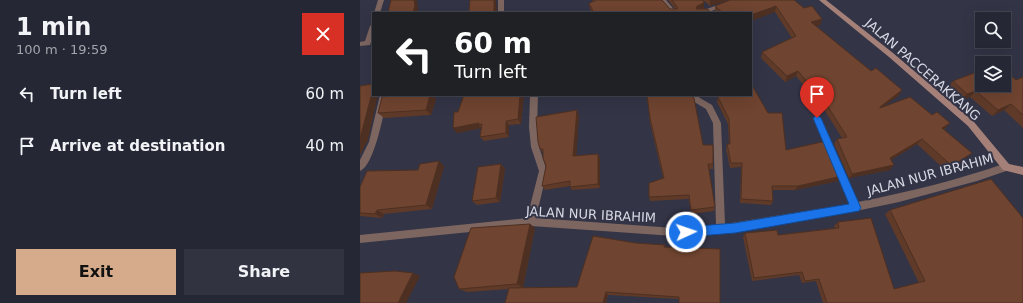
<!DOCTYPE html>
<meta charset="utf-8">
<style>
body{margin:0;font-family:"DejaVu Sans",sans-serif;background:#323340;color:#f1f3f6;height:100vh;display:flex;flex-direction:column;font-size:15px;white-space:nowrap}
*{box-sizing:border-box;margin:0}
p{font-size:13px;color:#a4a5ac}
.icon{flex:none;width:22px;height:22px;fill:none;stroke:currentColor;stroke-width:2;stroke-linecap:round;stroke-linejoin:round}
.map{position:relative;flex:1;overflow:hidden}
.drawer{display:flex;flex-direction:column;background:#262734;width:360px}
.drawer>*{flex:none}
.top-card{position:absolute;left:12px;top:12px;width:380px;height:84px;border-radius:0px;box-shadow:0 4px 16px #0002,0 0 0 1px #42444f;background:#202124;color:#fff;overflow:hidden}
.buttons{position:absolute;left:615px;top:12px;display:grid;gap:8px}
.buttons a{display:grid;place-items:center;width:36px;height:36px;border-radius:0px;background:#262734;box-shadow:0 4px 16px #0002,0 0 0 1px #42444f;font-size:20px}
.pin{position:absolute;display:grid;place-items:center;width:34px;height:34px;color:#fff;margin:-41px -17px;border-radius:50% 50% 50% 0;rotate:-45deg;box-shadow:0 0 4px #0007}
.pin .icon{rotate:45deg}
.me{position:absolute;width:44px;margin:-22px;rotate:87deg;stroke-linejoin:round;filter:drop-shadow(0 0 3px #0008)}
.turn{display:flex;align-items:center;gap:14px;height:84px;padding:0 16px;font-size:18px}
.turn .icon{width:52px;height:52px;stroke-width:2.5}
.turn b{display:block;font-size:28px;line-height:34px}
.round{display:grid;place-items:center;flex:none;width:42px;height:42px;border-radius:0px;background:#323340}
.headline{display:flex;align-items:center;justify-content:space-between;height:68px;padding:0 16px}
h1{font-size:24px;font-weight:700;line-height:30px}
.action{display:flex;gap:8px;margin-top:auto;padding:8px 16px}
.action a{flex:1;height:46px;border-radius:0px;background:#d6ab8b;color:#111;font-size:16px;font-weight:700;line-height:46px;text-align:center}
.action a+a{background:#323340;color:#f1f3f6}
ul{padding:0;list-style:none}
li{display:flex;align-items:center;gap:12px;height:52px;padding:0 16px}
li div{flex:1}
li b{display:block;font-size:15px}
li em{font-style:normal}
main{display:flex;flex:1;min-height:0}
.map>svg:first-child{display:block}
</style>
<main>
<section class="drawer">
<div class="headline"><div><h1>1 min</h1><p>100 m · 19:59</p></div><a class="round" style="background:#d93025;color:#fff"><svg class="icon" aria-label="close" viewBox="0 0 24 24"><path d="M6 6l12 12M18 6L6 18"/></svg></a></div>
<ul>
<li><svg class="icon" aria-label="left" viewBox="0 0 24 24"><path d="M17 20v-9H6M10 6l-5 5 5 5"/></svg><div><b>Turn left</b></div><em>60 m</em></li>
<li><svg class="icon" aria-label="arrive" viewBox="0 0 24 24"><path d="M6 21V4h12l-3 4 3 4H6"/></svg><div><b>Arrive at destination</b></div><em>40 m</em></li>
</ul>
<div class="action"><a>Exit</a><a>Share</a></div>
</section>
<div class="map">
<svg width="663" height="303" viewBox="0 0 663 303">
<rect width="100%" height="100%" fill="#333446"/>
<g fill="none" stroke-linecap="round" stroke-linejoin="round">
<g fill="#7d6660" fill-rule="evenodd">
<polygon points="18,0 24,0 20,13 14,13"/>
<rect x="138" y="0" width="6" height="13"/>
<polygon points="300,0 306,0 317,13 311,13"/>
<polygon points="372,0 381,0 346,13 337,13 338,12"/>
<path d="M13,24C13,31 13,38 10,45L0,46V42L5,41L10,26Z"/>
<path d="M20,95H28C24,110 15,165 0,171V160L9,142Z"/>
<path d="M170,95H178L177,127L179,147L187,171L176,218L314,228L356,225L353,123L346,109L326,97L325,95H335L352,105L361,123L365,224L490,204L453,118L457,115L461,118L498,202C548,192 598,180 646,163L649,164L650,167L649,170L617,181L539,202L496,211L375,232L314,236L171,226L0,243V235L167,218L179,171L171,147L169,127Z"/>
</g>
<polygon fill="#a48078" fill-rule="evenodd" points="459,0 466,0 533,53 614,122 649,164 663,167 663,175 643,170 608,126 529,57"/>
</g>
<g fill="#5f3a29">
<polygon points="232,0 302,0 310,9 315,9 308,0 343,0 344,8 343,9 350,13 233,13 230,9 229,3 233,2"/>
<polygon points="343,0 368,0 350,6"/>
<polygon points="370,0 444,8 462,19 460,25 456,26 511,71 542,90 538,96 522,107 572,115 590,123 584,129 606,158 586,171 557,144 531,160 530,170 489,178 474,144 477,139 482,138 465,111 436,76 425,82 401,58 402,52 432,38 415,12 391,13 356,13 355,11 355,6"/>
<polygon points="663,77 663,128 644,110 632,116 610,97 602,100 588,87 593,81 656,80"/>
<polygon points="50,95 72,95 76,99 71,115 24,118 18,113"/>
<polygon points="104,95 164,95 161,124 149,125 149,137 124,141 120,137 121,128 97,133 93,128 98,112"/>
<polygon points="284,95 319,95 343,145 353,164 353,169 349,169 355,207 354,211 331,214 329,199 290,201 289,197 303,178 290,123 287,96 284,96"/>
<polygon points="358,97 426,150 482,176 478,181 435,190 412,190 413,201 411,205 380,203 381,167 370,168 366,149 367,144 369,144 368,124 357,102"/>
<polygon points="219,115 216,156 238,154 240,158 240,188 212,190 210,186 185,190 182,186 186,166 183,153 180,149"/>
<polygon points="84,166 72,209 24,214 22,218 0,216 0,187 58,170"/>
<polygon points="145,168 140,202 117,205 112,201"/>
<polygon points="530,210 663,303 463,303 456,281 442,283 439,275 392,281 383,237 385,233 418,235 475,228 474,226 478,222 534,289 559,283 525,214"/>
<polygon points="170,224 175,228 163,288 217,287 305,247 360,249 319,299 248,295 246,303 145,303 149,289 107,292 99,289"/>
</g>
<g fill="#4e3022">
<polygon points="54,0 57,0 58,9 57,13 53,13"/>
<polygon points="134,0 136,0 137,13 134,13"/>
<polygon points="350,0 368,0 350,6"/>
<polygon points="344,3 344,8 337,11 336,9 337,6"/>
<polygon points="416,6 415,12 391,21 391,15"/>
<polygon points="462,19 460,25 449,28 451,22"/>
<polygon points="438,71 436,76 425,82 427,76"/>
<polygon points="13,89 13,95 18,95 8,140 0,155 0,137"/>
<polygon points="542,90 538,96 516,112 520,107"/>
<polygon points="616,91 610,97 602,100 607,94"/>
<polygon points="70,95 72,95 76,99 71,115 66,110"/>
<polygon points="160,95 164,95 161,124 158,119"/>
<polygon points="651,104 644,110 632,116 638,110"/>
<polygon points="217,110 219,115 216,161 213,156"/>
<polygon points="146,121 149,125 149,137 146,133"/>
<polygon points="119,123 119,125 122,128 97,133 93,128"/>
<polygon points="590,123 585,128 577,133 582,128"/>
<polygon points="562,139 557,144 526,163 530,158"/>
<polygon points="612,153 606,158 586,171 592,166"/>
<polygon points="238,154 240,158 240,188 238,184"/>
<polygon points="79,161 84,166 72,209 66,205"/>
<polygon points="141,164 145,168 140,202 136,198"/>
<polygon points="534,165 530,170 489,178 492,174"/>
<polygon points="482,176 478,181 435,190 438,186"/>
<polygon points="17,210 24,214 22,218 15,214"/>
<polygon points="170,224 175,228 163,288 157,284"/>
<polygon points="53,273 60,276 46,303 38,303"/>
<polygon points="246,292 248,295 246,303 243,303"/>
</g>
<g fill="#6f4430" stroke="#4e3022">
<polygon points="31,0 54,0 55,5 53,13 28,13"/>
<polygon points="110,0 134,0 134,13 109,13"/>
<polygon points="234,0 302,0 310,9 317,9 318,8 312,0 343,0 344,3 337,6 336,9 348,9 350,13 234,13 229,3 235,1"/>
<polygon points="370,0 434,0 444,8 452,6 462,19 451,22 511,71 516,68 542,90 520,107 520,108 550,97 572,115 577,112 590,123 582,128 612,153 592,166 562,139 530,158 534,165 492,174 477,139 487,137 467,105 438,71 427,76 402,52 436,36 416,6 391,15 391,13 363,13 355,6"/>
<polygon points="622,70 622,85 644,85 644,70 656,80 663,77 663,115 651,104 638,110 616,91 607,94 593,81"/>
<polygon points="13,84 13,89 1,135 0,137 0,86"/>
<polygon points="393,87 408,113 422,113 426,150 466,141 482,176 438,186 412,186 413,201 381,199 382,163 371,163 367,144 370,144 369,119 358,97 365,95 391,95 391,88"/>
<polygon points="50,95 70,95 66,110 18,113 22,97"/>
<polygon points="104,95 160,95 158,119 146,121 146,133 120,137 122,124 119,125 119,123 93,128 94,112 98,112"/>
<polygon points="287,95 319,95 320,96 329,95 334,98 343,145 353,145 353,164 348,164 355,207 331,210 329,195 289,197 289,183 304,178 290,118"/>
<polygon points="217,110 213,156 238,154 238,184 210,187 210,181 182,186 186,166 183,158 183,149 180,149 178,142 176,117"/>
<polygon points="79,161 66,205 17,210 15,214 0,213 0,187 7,171 58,170 60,164"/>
<polygon points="141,164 136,198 112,201 118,167"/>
<polygon points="631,179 663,218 663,303 467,303 459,279 445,281 442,272 394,278 385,233 417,230 418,235 479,228 478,222 511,218 534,289 565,281 530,210"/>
<polygon points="170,224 157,284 99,289 94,277 111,228"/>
<polygon points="233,236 276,243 305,245 304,247 360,249 360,303 319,303 319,297 246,292 243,303 145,303 149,288 217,287"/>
<polygon points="35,271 53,273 38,303 0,303 0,273"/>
</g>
<polygon fill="#1a73e8" stroke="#114b97" points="457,115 461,118 501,208 499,211 375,233 326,237 323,235 321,232 323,228 326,227 375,223 489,204 453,118"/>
<g text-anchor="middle" stroke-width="4" stroke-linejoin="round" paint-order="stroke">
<g font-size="13" fill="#d7d8e4" stroke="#333446">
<text transform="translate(563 69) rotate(41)" y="5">JALAN PACCERAKKANG</text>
<text transform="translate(570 174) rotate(-15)" y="5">JALAN NUR IBRAHIM</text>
<text transform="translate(231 214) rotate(3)" y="5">JALAN NUR IBRAHIM</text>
</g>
</g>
</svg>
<div class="buttons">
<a><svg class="icon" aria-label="search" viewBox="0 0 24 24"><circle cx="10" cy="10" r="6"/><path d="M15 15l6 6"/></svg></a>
<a><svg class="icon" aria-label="layers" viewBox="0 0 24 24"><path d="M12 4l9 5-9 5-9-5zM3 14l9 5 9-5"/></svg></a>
</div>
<div class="pin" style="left:457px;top:118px;background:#d93025"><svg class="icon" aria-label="arrive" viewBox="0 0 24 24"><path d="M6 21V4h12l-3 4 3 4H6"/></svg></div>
<svg class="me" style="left:326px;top:232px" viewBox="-20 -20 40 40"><circle r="17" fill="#1a73e8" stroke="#fff" stroke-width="3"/><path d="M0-11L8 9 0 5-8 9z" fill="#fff"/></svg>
<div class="top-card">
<div class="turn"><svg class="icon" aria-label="left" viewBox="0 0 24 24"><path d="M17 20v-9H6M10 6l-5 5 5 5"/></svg><div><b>60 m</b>Turn left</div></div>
</div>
</div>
</main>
